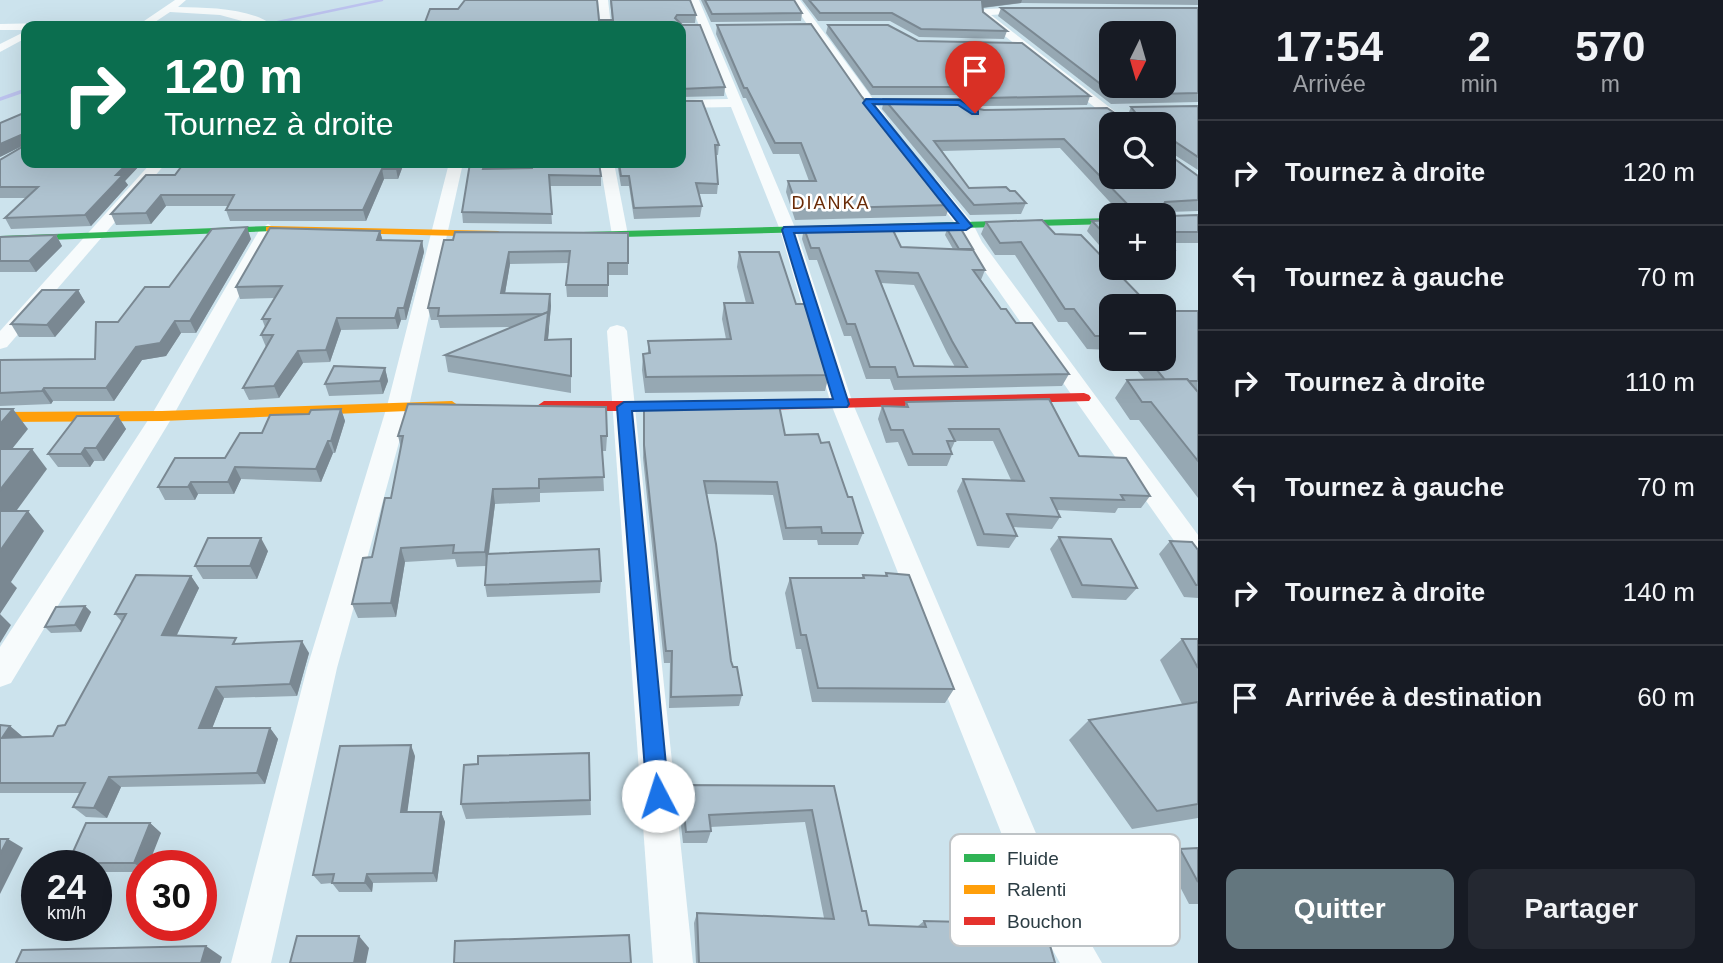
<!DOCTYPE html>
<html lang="fr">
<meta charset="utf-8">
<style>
body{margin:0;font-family:Arial,sans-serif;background:#242831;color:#f1f3f6;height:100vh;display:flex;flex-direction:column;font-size:26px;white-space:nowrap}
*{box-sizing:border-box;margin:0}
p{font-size:23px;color:#9ea1a6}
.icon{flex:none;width:38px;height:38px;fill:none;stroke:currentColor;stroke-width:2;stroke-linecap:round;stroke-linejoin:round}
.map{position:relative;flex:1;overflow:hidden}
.side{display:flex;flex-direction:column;background:#171b24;width:525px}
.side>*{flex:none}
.top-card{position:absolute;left:21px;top:21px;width:665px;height:147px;border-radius:14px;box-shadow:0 7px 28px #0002;background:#0b6e4f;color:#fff;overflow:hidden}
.needle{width:46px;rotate:185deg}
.fabs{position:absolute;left:1099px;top:21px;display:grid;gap:14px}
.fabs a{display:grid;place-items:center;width:77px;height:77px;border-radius:14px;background:#171b24;box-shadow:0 7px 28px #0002;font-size:35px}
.speed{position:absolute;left:21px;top:850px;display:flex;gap:14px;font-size:35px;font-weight:700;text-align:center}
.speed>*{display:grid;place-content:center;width:91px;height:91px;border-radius:50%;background:#171b24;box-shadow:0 7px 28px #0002;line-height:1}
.speed small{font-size:18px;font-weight:400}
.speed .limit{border:10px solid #d22;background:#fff;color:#111}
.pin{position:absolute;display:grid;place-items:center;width:60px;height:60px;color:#fff;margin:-72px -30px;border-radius:50% 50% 50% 0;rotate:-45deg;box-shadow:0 0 7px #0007}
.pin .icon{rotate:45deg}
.me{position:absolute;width:77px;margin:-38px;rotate:355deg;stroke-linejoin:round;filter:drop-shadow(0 0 5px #0008)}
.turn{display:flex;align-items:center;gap:24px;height:147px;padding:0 28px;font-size:32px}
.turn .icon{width:91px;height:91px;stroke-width:2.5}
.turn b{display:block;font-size:49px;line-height:60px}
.eta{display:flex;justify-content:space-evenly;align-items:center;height:119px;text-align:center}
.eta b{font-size:42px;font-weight:600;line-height:49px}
.primary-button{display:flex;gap:14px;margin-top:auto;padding:14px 28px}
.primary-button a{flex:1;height:80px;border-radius:14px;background:#63767e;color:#fff;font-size:28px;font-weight:600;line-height:80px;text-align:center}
.primary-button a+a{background:#242831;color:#f1f3f6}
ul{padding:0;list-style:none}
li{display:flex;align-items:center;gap:21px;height:105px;padding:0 28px;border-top:2px solid #363941}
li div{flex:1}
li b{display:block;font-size:26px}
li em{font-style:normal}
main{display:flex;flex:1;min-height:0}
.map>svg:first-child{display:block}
</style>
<main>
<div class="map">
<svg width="1198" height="963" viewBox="0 0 1198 963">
<rect width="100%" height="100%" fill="#cce3ed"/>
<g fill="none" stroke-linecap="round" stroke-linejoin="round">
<polyline stroke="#bdc3ef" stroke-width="2.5" points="259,26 382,0"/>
<polyline stroke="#bdc3ef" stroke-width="3.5" points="0,99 26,90"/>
<g fill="#f7fbfc" fill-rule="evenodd">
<path d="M175,0H186L178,7C208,8 249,7 274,26H261L220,15L170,12L149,26H26V30H0V24L144,21Z"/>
<polygon points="598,0 608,0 611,26 601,26"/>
<polygon points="689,0 699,0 796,230 853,404 1061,892 1102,963 1060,963 1035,918 831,404 780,230 731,107 681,108 681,100 728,99"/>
<polygon points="790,0 800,0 890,122 890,128 880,128"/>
<polygon points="1037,7 1037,11 1034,12 991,15 1131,124 1116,124 982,18 980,12 985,9"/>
<polygon points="26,31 26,38 0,52 0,44"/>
<polygon points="151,163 166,163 7,347 0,349 0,331"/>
<polygon points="449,163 463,163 409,406 337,668 271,963 231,963 307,668 387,406"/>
<polygon points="600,163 614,163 628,235 626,239 614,239 612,235"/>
<polygon points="930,176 935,178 972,222 982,242 1198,535 1198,566 1189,562 965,243 958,227 922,181"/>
<polygon points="268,224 276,229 173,416 11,683 0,687 0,647 152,414 260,229"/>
<polygon points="617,325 624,327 627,331 693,963 653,963 607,331 610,327"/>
</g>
<g fill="#30b455" fill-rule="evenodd">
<polygon points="1111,218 1111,224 583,238 578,235 583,232"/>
<polygon points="270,226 274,227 274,231 0,242 0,236"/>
</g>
<g fill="#ff9f0a" fill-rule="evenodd">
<polygon points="270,226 498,231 503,234 498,237 266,231 266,227"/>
<polygon points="452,401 459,406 457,409 162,421 0,422 0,412 162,411"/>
</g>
<polygon fill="#e5322d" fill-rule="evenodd" points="1084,393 1089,395 1091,398 1089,401 729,411 544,411 537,406 544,401 729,401"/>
</g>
<g fill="#96a8b3" fill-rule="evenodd">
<polygon points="610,0 690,0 696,15 695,23 680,23 725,87 724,96 681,97 599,20 612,20"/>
<polygon points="701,0 794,0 802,13 801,21 711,22"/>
<polygon points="802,0 1198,0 1198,5 1021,3 983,8 983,12 1007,31 1004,39 919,37 890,21 818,21"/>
<polygon points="1001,8 1198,8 1198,102 1111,104 998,16"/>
<polygon points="717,25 862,97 950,205 946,216 795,220 786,192 788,181 809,181 799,154 773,154 746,98 743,98 716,34"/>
<polygon points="828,25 918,41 1090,96 1087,105 982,106 960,95 871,95 826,33"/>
<polygon points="884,99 969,107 984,110 1121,117 1127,117 1131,107 1198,106 1198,170 1167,150 1168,154 1198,176 1198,211 1169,212 1170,216 1198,215 1198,243 1166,243 1174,250 1167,261 1164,261 1164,215 1120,213 1060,148 942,151 969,188 1010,191 1026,203 1021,214 970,215 882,109"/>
<polygon points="681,101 719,145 718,155 716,155 718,184 717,194 699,194 702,206 700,217 634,219 629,186 621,186 617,163 681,163"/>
<polygon points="26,112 26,163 142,163 125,181 128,185 91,226 11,229 5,218 27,198 0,198 0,160 22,146 0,157"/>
<polygon points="184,163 404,163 398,179 384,179 366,221 230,221 226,210 229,206 166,206 151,224 116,225 111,214 175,175"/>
<polygon points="488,169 601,176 601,186 550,186 552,224 463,223 462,212"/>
<polygon points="1042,220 1111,306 1111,350 1087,349 1067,322 1058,322 1015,255 995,255 981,234 986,222"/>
<polygon points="1111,220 1111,259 1087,231 1092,221"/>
<path d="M804,228L901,247L953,249L945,235L947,229L985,270L981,280L1001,309L1069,374L1062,386L894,390L890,379H866L851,336H844L817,260H809L802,239ZM881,283L914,285L947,353L955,367L914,366Z"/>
<polygon points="380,231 382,240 422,241 424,252 406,320 401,320 398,329 341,330 330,362 303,363 279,398 249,400 243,388 266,347 261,335 265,327 262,319 275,298 240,299 236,287"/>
<polygon points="628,233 628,275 608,275 608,297 567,297 566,285 568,263 510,264 505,293 550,294 551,306 548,340 571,339 571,393 448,372 445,355 512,327 440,328 438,320 431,320 428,308 444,240"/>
<polygon points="56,235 62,246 36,272 0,272 0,237"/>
<polygon points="251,239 196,333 181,333 166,356 142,360 114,401 53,401 51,404 0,406 0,360 95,359 118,322 169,287"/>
<polygon points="739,252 796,304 829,375 825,391 645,393 642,370 643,354 648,353 648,341 726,339 722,319 724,303 746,303 737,267"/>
<polygon points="78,290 85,302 55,337 19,337 11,324"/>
<polygon points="1198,311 1198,498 1139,420 1130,420 1115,398 1127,380 1145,380 1128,359 1164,359"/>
<polygon points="385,368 388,381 383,394 329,396 325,384"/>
<polygon points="1049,399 1079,456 1150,496 1141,508 1118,508 1115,513 1057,510 1060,517 1052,529 1013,527 1017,536 1009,548 977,546 957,491 963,479 1011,480 993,441 955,441 951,450 952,454 947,466 908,466 898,442 886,443 878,419 882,406 905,407 906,402"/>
<polygon points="644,406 821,443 848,497 863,533 858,545 818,545 817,540 783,540 773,495 707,494 731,661 742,695 739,706 669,708 670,663 664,663 643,458"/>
<polygon points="341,409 345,421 335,453 333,453 321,482 241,479 234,494 198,494 195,500 165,500 158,487 225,458 262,433 309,414"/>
<polygon points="118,416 126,429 104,461 94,461 90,467 58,467 48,454"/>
<polygon points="398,436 607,436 606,451 602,451 604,491 540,493 540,502 495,504 489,554 601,581 600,593 487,597 485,585 486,566 457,567 455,559 405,562 396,617 358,618 352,604 372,557 391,498 401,448"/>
<polygon points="1059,537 1137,588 1126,600 1072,598 1050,549"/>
<polygon points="1170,541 1198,550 1198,598 1184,597 1159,554"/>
<polygon points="268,551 257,579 203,579 195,566"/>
<polygon points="886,573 954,689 945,703 812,702 801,649 796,649 785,593 790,578 862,578 863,575 885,576"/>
<polygon points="191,576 199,588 177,635 309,653 297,696 224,698 212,728 270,728 278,739 265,784 121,787 107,818 86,817 73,807 80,793 0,793 0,725 10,726 23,737 53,736 65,725 122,622 115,614"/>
<polygon points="85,606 91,612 81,632 51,633 45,627"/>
<polygon points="1182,639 1198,639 1198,818 1132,829 1069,740 1089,720 1182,704 1160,660"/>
<polygon points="589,753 591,815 466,819 461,804"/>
<polygon points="415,756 407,812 441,812 445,822 437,882 373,883 372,892 339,892 332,883 321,884 313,875"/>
<polygon points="681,785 834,786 862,911 869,925 918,926 924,921 1055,963 696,963 694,923 697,913 824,918 805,822 710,827 711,831 707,843 683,843 678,798"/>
<polygon points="150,823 161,833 142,866 142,872 96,872 96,866 73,866 68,863"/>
<polygon points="1198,848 1198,904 1189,904 1165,858 1180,849"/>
</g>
<g fill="#7a8892">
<polygon points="987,0 1022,0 1021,3 980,8 982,1"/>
<polygon points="23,134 26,144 0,157 0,144"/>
<polygon points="128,163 142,163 125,181 128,185 91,226 85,215 116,175"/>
<polygon points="398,163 404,163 398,179 396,169"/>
<polygon points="485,163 490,163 484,179 483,169"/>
<polygon points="382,169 384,179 366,221 363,210"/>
<polygon points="161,195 166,206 151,224 146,213"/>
<polygon points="247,227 251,239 196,333 190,321"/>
<polygon points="380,231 383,242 377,240"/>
<polygon points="56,235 62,246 36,272 29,261"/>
<polygon points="422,241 424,252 406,320 404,308"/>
<polygon points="509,252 510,264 503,305 501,293"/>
<polygon points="78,290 85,302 55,337 47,325"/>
<polygon points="550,294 551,306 549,326 548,314"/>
<polygon points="398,308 401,320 398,329 395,318"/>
<polygon points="548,312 549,329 546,357 545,340"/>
<polygon points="337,318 341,330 330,362 326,350"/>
<polygon points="175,321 181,333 166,356 142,360 114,401 106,388 136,347"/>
<polygon points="298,351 303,363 279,398 274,386"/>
<polygon points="385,368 388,381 383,394 380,381"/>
<polygon points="44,388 53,401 51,404 42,391"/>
<polygon points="13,409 28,429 0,464 0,424"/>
<polygon points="341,409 345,421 335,453 331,441"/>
<polygon points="118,416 126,429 104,461 96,448"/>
<polygon points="328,441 333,453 321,482 316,469"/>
<polygon points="85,448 94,461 90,467 81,454"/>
<polygon points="32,449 47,469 6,525 0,525 0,490"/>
<polygon points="235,467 241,479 234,494 228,482"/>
<polygon points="191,482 198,494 195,500 188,487"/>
<polygon points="493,489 495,504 487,566 485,552"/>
<polygon points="28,511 44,531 11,582 17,588 0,614 11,625 0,643 0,551"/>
<polygon points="261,538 268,551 257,579 250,566"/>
<polygon points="401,548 405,562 396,617 391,603"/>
<polygon points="191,576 199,588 171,647 162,635"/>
<polygon points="85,606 91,612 81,632 75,625"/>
<polygon points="302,641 309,653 297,696 290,684"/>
<polygon points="216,687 224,698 208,739 199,728"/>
<polygon points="10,726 23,737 2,738"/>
<polygon points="270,728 278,739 265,784 257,773"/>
<polygon points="411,745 415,756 406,822 401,812"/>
<polygon points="109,777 121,787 107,818 94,808"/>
<polygon points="441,812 445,822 437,882 433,873"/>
<polygon points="150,823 161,833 148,866 142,866 142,869 134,863"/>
<polygon points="8,839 23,848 0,894 0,854"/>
<polygon points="367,874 373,883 372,892 365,883"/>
<polygon points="359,936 369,948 366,963 354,963"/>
<polygon points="206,946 222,957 220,963 201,963"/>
</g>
<g fill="#afc3d0" stroke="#7a8892" stroke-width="2" fill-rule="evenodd">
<polygon points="465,0 597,0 599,20 613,20 611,0 690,0 696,15 677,15 675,18 682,25 700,25 725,87 681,89 681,26 338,26 424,25 430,9 458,9"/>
<polygon points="705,0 794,0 802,13 712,14"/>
<polygon points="809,0 987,0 982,1 983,12 1007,31 921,29 892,13 820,13"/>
<path d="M1001,8H1198V93L1115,95ZM1111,33H1164V86H1111Z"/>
<polygon points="811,24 862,97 950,205 798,209 788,181 816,181 801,143 775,143 747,88 744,88 717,25"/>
<polygon points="828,25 888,25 918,41 1022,43 1090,96 985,98 963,87 873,87"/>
<path d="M884,99H959L969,107L984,110L1107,108L1121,117L1138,116L1131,107L1198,106V157L1171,139L1167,141L1168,154L1198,176V200L1165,202L1163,206L1167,207L1170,216L1198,215V232H1164V215H1118L1119,213H1136L1064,139L934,141L969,188L1006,187L1010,191H1015L1026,203L974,205ZM1111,124H1164V177H1111Z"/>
<polygon points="681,101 702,101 719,145 715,145 718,184 696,183 702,206 634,208 629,176 621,176 619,163 681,163"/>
<polygon points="26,112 26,163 128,163 116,175 123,175 85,215 5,218 38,187 0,187 0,160 22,147 23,134 0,144 0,123"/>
<polygon points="184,163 398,163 396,169 382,169 363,210 226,210 234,195 161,195 146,213 111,214 146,175 175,175"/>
<polygon points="470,163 485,163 483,169 532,168 532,163 599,163 601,176 549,175 552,214 462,212"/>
<polygon points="1042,220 1055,234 1081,235 1111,266 1111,268 1113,268 1150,306 1111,306 1111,336 1095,336 1074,309 1065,309 1021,242 1000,243 986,222"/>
<polygon points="1111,220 1111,241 1092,221"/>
<path d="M891,226L901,247L973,250L985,270H973L1001,309H1006L1016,323H1032L1069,374L898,377L895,367H870L855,324H847L819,248H811L804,228ZM876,271L918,273L952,341L967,367L914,366Z"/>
<polygon points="247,227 190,321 175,321 160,343 136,347 106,388 44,388 42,391 0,393 0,360 95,359 96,322 118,322 145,287 169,287 212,229"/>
<polygon points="270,228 380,231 377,240 422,241 404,308 398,308 395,318 337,318 326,350 298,351 274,386 243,388 273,335 261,335 270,319 262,319 282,286 236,287"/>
<polygon points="947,229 961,229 973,249 959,249"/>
<polygon points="455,232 628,233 628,263 608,263 608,285 566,285 570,251 509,252 501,293 550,294 548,314 548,312 543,314 438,316 439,308 428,308 444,240 453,240"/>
<polygon points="56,235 29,261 0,261 0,237"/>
<polygon points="1164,241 1174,250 1164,250"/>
<polygon points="739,252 779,252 796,304 807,304 829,375 646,377 643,354 650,353 648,341 731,339 724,303 753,303"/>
<polygon points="42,290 78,290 47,325 11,324"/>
<polygon points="1164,311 1198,311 1198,381 1189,381 1187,379 1165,380 1148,359 1164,359"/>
<polygon points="548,312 545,340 571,339 571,376 445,355"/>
<polygon points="334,366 385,368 380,381 325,384"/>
<polygon points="1187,379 1198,392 1198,461 1151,402 1142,402 1127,380"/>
<polygon points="1049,399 1079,456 1126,458 1150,496 1121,495 1124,500 1051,498 1060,517 1007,514 1017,536 984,534 963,479 1024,481 999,429 949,429 955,441 947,441 952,454 913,454 903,430 891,430 882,406 908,407 906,402"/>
<polygon points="408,404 606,407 607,436 601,436 604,477 539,479 539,488 493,489 485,552 453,553 454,545 401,548 391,603 352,604 363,558 372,557 385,498 391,498 403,436 398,436"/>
<polygon points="779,405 785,435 818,434 821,443 829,442 848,497 852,497 863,533 822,533 821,527 786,528 777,482 704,481 716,544 731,661 733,667 737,667 742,695 671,697 672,651 666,651 644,445 644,406"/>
<polygon points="0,409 13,409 0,424"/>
<polygon points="341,409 331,441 328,441 316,469 235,467 228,482 191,482 188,487 158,487 175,458 225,458 240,433 262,433 270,415 309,414 311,410"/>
<polygon points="77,416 118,416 96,448 85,448 81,454 48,454"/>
<polygon points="0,449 32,449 0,490"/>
<polygon points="0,511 28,511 0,551"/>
<polygon points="1059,537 1111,539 1137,588 1082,585"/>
<polygon points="208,538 261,538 250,566 195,566"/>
<polygon points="1170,541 1192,542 1198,550 1198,585 1196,585"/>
<polygon points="599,549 601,581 485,585 487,554"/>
<polygon points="886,573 909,575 954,689 818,688 806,635 801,635 790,578 864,578 863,575 887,576"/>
<polygon points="136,575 191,576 162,635 236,638 233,644 302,641 290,684 216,687 199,728 270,728 257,773 109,777 94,808 73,807 85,783 0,783 0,725 10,726 2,738 53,736 58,726 65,725 126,614 115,614"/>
<polygon points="85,606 75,625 45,627 56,607"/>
<polygon points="1182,639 1198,639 1198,668"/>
<polygon points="1198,702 1198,804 1157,811 1089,720"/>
<polygon points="411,745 401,812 441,812 433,873 367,874 365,883 332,883 334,874 313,875 340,746"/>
<polygon points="589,753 590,800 461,804 464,765 478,764 478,756"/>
<polygon points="681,785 834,786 862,911 866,911 869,925 926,927 924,921 965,922 968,935 1049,942 1055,963 699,963 697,913 834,919 812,810 709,815 711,831 686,832"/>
<polygon points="86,823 150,823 134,863 68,863"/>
<polygon points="0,839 8,839 0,854"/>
<polygon points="1198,848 1198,882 1180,849"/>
<polygon points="629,935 631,963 454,963 455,941"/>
<polygon points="297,936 359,936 354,963 290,963"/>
<polygon points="206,946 201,963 16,963 22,950"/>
</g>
<polygon fill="#1a73e8" stroke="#114b97" stroke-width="2" points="866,99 960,100 978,111 978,114 972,114 958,105 873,104 972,226 966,230 794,233 849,404 847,407 632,411 669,796 666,804 658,807 650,804 647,796 617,407 624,402 833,399 782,230 784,227 958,223 863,103"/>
<g text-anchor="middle" stroke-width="5" stroke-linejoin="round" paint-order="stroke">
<g font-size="18" letter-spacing="2" fill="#692a06" stroke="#fff">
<text x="831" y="209">DIANKA</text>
</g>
</g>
<rect x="950" y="834" width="230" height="112" rx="10" fill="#fff" stroke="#bfc4c7" stroke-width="2"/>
<rect x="964" y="854" width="31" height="8" fill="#30b455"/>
<rect x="964" y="885" width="31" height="9" fill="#ff9f0a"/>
<rect x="964" y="917" width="31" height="8" fill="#e5322d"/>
<g font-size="19" fill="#2b3c43">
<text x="1007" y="865">Fluide</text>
<text x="1007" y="896">Ralenti</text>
<text x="1007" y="928">Bouchon</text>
</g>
</svg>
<div class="fabs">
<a><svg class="needle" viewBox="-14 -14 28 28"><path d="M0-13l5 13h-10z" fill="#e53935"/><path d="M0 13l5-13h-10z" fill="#9ea1a6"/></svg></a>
<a><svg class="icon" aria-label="search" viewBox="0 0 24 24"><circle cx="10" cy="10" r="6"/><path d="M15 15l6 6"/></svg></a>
<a>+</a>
<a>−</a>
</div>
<div class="speed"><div>24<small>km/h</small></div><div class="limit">30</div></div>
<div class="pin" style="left:975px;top:113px;background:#d93025"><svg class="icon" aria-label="arrive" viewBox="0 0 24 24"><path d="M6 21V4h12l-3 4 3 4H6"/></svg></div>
<svg class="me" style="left:658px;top:796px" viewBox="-20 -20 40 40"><circle r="19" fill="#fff"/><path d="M0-13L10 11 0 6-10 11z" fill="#1a73e8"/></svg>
<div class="top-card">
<div class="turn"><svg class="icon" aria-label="right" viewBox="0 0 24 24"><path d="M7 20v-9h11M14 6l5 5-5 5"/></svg><div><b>120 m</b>Tournez à droite</div></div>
</div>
</div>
<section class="side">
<div class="eta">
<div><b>17:54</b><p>Arrivée</p></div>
<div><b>2</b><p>min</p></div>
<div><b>570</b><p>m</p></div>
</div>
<ul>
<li><svg class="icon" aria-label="right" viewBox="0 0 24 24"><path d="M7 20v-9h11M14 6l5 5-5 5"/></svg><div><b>Tournez à droite</b></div><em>120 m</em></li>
<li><svg class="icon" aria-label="left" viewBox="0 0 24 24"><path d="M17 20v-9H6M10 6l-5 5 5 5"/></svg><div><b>Tournez à gauche</b></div><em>70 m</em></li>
<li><svg class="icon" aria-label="right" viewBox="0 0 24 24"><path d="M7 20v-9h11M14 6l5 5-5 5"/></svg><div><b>Tournez à droite</b></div><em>110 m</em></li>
<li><svg class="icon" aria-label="left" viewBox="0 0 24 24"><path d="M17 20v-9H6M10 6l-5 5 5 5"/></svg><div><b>Tournez à gauche</b></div><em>70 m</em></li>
<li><svg class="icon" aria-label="right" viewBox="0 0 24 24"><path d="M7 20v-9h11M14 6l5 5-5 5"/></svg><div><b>Tournez à droite</b></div><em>140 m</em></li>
<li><svg class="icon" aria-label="arrive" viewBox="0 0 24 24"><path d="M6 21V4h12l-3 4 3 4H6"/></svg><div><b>Arrivée à destination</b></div><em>60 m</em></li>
</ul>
<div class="primary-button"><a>Quitter</a><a>Partager</a></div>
</section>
</main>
